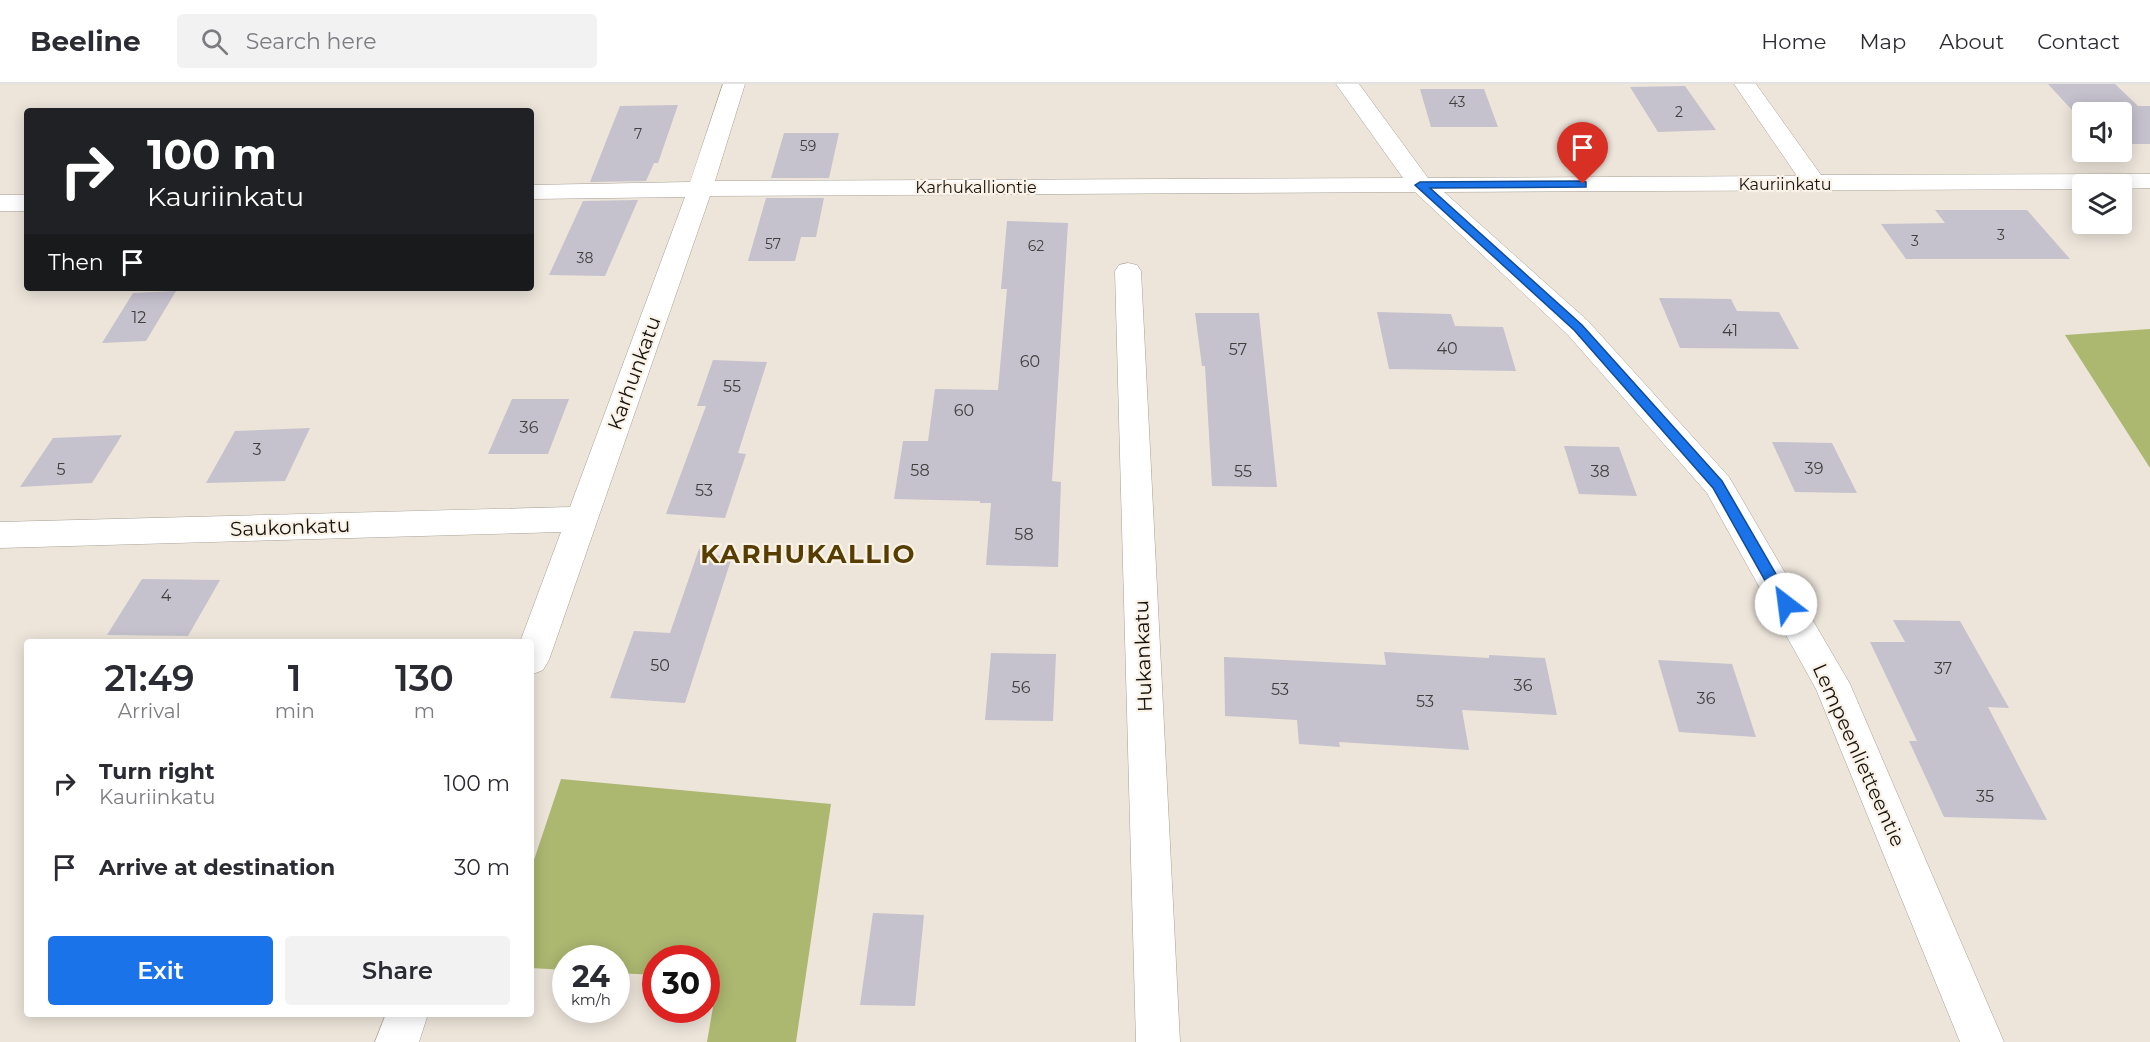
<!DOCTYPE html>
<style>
body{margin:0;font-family:Montserrat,sans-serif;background:#f2f2f3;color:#2b2b33;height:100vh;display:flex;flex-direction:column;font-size:22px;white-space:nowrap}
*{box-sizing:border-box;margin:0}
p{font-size:20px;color:#7c7c81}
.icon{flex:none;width:33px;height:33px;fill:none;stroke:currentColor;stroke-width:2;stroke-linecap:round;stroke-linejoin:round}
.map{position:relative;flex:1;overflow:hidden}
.drawer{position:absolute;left:24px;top:555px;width:510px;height:378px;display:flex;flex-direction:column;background:#fff;border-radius:6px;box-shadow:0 3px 15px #0003}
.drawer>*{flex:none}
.banner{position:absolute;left:24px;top:24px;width:510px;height:183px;border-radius:6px;box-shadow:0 3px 15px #0003;background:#202124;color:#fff;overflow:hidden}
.controls{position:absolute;left:2072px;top:18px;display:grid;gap:12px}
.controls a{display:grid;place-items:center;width:60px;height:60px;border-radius:6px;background:#fff;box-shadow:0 3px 15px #0003;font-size:30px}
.speed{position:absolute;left:552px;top:861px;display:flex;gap:12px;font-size:30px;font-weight:700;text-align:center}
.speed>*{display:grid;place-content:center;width:78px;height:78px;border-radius:50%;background:#fff;box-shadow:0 3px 15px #0003;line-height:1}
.speed small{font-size:15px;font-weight:400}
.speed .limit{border:9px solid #d22;background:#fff;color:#111}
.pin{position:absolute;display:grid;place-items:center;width:51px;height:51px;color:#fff;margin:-62px -26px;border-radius:50% 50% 50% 0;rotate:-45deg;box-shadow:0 0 6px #0007}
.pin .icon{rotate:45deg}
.me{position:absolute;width:66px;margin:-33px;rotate:330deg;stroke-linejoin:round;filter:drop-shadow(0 0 4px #0008)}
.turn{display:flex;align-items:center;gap:21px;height:126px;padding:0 24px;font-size:27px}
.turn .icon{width:78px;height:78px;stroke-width:2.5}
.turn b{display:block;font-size:42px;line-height:51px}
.then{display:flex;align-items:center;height:57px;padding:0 24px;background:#0003;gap:12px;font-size:22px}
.eta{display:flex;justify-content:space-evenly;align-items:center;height:102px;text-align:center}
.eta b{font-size:36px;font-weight:600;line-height:42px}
.action{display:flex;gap:12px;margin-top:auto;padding:12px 24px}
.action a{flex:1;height:69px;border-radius:6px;background:#1a73e8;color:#fff;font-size:24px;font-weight:600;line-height:69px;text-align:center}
.action a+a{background:#f2f2f3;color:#2b2b33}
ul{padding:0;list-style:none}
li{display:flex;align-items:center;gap:18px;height:84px;padding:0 24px}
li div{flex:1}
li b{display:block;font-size:22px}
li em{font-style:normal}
header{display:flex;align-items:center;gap:36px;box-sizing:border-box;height:84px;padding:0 30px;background:#fff;border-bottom:2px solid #e1e1e2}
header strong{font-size:28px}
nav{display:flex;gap:33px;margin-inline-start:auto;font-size:21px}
.search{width:420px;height:54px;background:#f2f2f3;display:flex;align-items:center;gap:15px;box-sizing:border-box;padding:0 21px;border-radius:6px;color:#7c7c81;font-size:22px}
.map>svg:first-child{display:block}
</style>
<header>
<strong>Beeline</strong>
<div class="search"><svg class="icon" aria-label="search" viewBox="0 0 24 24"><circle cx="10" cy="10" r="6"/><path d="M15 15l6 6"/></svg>Search here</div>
<nav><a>Home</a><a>Map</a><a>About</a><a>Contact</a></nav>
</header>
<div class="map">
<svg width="2150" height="958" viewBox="0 0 2150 958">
<rect width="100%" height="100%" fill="#ede5da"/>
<g fill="#acb770">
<polygon points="2150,245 2150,384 2065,251"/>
<polygon points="561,695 831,720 796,958 707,958 718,894 707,893 706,874 656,874 655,891 617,889 616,874 566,874 565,886 531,884 531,785"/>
</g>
<g fill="#c5c1cd">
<polygon points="2048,0 2115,0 2138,22 2150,22 2150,60 2121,60 2121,28 2082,28 2082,37"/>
<polygon points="1685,2 1716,46 1658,48 1630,3"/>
<polygon points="1420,5 1484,5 1498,43 1431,43"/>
<polygon points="678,21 658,79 654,79 646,97 590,98 620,22"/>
<polygon points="784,49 839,49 829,94 771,94"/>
<polygon points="766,114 824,114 816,153 801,153 795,177 748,177"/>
<polygon points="638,116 605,192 549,191 583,117"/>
<polygon points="1935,126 2027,126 2070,175 1906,175 1881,140 1945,139"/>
<polygon points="1007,137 1068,139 1052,397 1061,398 1058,483 986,481 991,419 980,419 980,417 894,415 903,357 928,357 935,305 998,306 1007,205 1001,205"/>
<polygon points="176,207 146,257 102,259 133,209"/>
<polygon points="1659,214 1731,215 1737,227 1779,228 1799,265 1680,264"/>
<polygon points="1377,228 1451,230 1455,242 1503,243 1516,287 1389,285"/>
<polygon points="1195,229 1259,229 1277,403 1212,402 1205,282 1202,282"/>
<polygon points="713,276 767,278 738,369 746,370 725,434 666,430 706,322 697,322"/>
<polygon points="512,315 569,315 548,370 488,370"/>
<polygon points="310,344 285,397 206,399 235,347"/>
<polygon points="122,351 92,399 20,403 53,354"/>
<polygon points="1772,358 1832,359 1857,409 1795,408"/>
<polygon points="1564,362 1619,363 1637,412 1579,410"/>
<polygon points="699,465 731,476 685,619 610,614 634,547 670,549"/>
<polygon points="142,495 220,496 188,552 107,551"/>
<polygon points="1893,536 1960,537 2009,624 1988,623 2047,736 1944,733 1909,657 1917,657 1870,558 1905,558"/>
<polygon points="1384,568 1489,574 1489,571 1545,574 1557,631 1462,626 1469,666 1339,658 1340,663 1299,660 1297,636 1225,632 1224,573 1386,581"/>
<polygon points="991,569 1056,570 1053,637 985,636"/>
<polygon points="1658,576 1732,580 1756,653 1679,648"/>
<polygon points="873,829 924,831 915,922 860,921"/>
</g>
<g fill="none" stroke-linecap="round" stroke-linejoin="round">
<g stroke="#a79f95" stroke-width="1">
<g id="minor">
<polygon points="723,0 745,0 715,97 1403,94 1336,0 1359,0 1428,94 1797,92 1734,0 1756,0 1821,91 2150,90 2150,104 2121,105 2121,100 2082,100 2082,105 1444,108 1588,237 1729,393 1850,600 2004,958 1960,958 1816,605 1707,409 1568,251 1415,108 710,112 549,576 543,586 531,591 531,558 520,558 561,448 0,464 0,438 570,423 685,113 531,115 531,101 690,98"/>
<rect x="0" y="111" width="27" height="16"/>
<polygon points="1128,179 1137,181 1141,187 1180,958 1136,958 1115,187 1119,181"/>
<polygon points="386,930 428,930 419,958 375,958"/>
</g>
</g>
<use href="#minor" fill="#fff" fill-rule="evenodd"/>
</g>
<polygon fill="#1a73e8" stroke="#114b97" stroke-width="1.5" points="1583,97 1586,98 1586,103 1430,104 1582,241 1722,397 1791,516 1793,520 1791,525 1781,525 1713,404 1574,246 1415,101 1420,98"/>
<g text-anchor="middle" stroke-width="4.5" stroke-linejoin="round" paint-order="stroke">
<g font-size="14" fill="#423f3f">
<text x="1457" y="23">43</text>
<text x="1679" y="33">2</text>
<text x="638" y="55">7</text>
<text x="808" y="67">59</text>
<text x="2001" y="156">3</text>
<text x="1915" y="162">3</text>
<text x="773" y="165">57</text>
<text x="1036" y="167">62</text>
<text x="585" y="179">38</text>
</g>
<g font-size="16" fill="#171410" stroke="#faf2e7">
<text x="1785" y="106">Kauriinkatu</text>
<text x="976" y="109">Karhukalliontie</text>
</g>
<g font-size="16" fill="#423f3f">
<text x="139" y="239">12</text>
<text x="1730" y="252">41</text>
<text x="1447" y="270">40</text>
<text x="1238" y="271">57</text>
<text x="1030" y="283">60</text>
<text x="732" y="308">55</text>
<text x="964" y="332">60</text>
<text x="529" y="349">36</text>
<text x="257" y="371">3</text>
<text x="1814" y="390">39</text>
<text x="61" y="391">5</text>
<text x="920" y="392">58</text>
<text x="1243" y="393">55</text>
<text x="1600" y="393">38</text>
<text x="704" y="412">53</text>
<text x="1024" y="456">58</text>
<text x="166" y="517">4</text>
<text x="660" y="587">50</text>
<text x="1943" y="590">37</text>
<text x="1523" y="607">36</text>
<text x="1021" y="609">56</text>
<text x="1280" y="611">53</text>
<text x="1706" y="620">36</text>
<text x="1425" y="623">53</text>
<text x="1985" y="718">35</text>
</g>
<g font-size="20" fill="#171410" stroke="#faf2e7">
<text transform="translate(634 289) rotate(-70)" y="7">Karhunkatu</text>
<text transform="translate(290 443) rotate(-2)" y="7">Saukonkatu</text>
<text transform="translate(1143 572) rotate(-92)" y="7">Hukankatu</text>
<text transform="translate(1859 671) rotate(66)" y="7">Lempeenlietteentie</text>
</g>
<g font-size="26" font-weight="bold" letter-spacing="1.5" fill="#573e00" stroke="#faf2e7">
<text x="808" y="479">KARHUKALLIO</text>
</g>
</g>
</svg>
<div class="controls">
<a><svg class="icon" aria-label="sound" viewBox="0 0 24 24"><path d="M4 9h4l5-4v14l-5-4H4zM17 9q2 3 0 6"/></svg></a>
<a><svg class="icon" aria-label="layers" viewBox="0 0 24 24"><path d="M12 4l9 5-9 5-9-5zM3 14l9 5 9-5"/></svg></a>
</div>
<div class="speed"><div>24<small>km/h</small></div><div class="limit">30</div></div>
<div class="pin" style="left:1583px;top:100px;background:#d93025"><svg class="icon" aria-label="arrive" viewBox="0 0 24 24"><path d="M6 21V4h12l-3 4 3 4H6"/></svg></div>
<svg class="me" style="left:1786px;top:520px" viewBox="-20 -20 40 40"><circle r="19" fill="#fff"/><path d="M0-13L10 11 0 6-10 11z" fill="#1a73e8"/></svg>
<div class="banner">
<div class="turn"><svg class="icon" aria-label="right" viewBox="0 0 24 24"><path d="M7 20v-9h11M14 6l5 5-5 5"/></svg><div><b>100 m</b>Kauriinkatu</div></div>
<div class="then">Then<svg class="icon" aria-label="arrive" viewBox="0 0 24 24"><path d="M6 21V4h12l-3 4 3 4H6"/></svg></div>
</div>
<section class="drawer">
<div class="eta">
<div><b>21:49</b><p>Arrival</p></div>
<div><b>1</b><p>min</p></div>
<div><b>130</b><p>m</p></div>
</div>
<ul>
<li><svg class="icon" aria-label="right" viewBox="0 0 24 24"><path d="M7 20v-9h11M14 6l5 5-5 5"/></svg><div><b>Turn right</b><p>Kauriinkatu</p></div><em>100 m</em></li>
<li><svg class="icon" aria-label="arrive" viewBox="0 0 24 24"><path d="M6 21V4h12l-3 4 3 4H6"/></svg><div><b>Arrive at destination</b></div><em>30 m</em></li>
</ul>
<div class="action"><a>Exit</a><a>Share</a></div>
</section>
</div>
